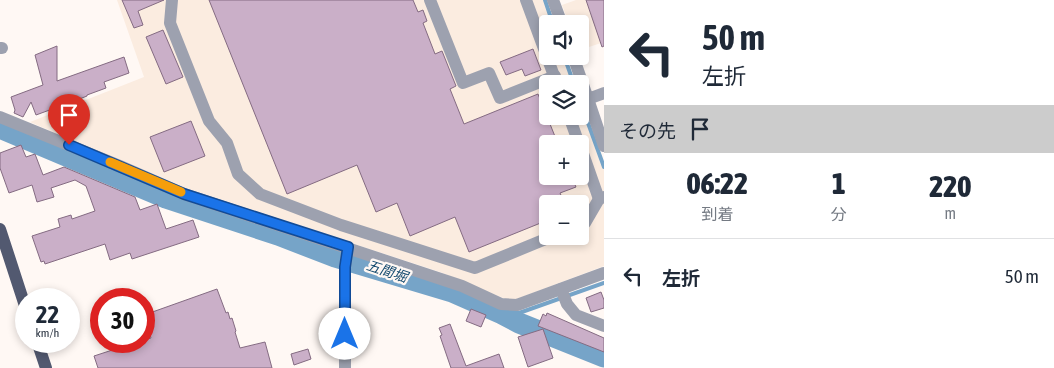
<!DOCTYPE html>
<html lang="ja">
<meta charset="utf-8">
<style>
body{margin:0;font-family:"Asap Condensed","Noto Sans JP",sans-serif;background:#f6f6f7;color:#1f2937;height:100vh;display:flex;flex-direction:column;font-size:19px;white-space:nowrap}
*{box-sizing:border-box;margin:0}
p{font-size:16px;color:#747a83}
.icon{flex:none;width:28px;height:28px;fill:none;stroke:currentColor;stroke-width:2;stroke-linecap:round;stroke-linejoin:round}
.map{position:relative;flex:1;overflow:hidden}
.sheet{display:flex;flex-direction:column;background:#fff;width:450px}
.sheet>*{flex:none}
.banner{background:#fff;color:#1f2937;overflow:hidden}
.fabs{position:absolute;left:539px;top:15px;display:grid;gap:10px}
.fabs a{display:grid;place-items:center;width:50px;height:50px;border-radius:5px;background:#fff;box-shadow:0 2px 8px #0003;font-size:25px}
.speed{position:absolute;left:15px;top:288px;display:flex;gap:10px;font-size:25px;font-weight:700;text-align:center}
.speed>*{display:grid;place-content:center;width:65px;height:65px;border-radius:50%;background:#fff;box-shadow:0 2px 8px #0003;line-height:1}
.speed small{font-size:12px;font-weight:400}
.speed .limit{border:8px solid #d22;background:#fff;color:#111}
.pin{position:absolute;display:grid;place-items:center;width:42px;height:42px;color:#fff;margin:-51px -21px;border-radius:50% 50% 50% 0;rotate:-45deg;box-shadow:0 0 5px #0007}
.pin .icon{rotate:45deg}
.me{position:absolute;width:55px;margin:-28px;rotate:0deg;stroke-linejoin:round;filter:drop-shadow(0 0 4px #0008)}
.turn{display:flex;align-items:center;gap:18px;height:105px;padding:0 15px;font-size:22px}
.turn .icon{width:65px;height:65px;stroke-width:2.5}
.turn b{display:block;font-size:35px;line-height:42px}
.then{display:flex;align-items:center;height:48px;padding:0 15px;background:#0003;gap:10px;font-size:19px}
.eta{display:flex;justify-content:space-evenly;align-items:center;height:85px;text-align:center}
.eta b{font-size:30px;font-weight:800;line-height:35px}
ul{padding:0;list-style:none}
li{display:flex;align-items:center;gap:15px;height:75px;padding:0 15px;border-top:1px solid #e0e1e3}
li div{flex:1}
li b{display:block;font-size:19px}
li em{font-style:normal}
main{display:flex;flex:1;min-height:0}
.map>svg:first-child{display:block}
</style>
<main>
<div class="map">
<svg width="604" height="368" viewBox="0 0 604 368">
<rect width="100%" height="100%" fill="#fff8f4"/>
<g fill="#fbece0" fill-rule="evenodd">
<path d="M117,0H544L552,24H548V56H563L573,84H548V116H580V104L601,165H604V266L514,300H508L440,272L174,185L30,122L144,77ZM548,144H580V176H548ZM548,204H580V236H548Z"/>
<polygon points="576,0 604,0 604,42 580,50 580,24 569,24 562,5"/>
</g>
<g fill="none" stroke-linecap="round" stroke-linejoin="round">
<g stroke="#76a4c8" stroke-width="4">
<polyline points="545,0 553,24"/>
<polyline points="564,56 574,84"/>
<polyline points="580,101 604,167"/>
<polyline points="502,314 509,315 519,313 604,283"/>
</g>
<polyline stroke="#76a4c8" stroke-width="21" points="0,128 166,198 278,235 335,257 452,292 502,314 519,323 604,357"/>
</g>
<g fill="#caafc8" stroke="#846b82">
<polygon points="122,0 164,0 138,11 143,25 134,28"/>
<polygon points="209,0 413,0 418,12 423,10 427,21 423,23 435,54 442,51 456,86 450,89 464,124 538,94 558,144 548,144 548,176 571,176 576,187 560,193 565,204 548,204 548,220 469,252 455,217 410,236 397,203 376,212 357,165 287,194"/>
<polygon points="586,0 604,0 604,46 602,47"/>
<polygon points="163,30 183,77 166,84 146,37"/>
<polygon points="57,46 57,81 124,57 129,73 104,82 106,88 87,95 87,96 77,100 85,121 74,125 66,104 36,115 31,102 23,117 14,113 15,110 11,97 43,85 35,55"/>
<polygon points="533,49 541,70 525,76 522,69 506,75 500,62"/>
<polygon points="191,121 205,156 164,172 150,137"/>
<polygon points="21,145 26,157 35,154 43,175 64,167 135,197 140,210 157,204 166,229 193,220 199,237 132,259 130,253 110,260 105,244 45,264 44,261 41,262 32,236 60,227 58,219 71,215 72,219 95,211 86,186 75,180 51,188 54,197 37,202 32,185 9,193 0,168 0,153"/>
<polygon points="217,289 226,313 228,312 230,319 232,318 236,331 235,332 240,348 265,342 272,368 98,368 94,356 140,341 144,341 144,340 151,338 144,315"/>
<polygon points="601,292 604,300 604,308 591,312 586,298"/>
<polygon points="471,309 486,315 481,327 466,321"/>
<polygon points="547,313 604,338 604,352 538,326 543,314 546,316"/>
<polygon points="450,324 466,366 499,354 504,368 451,368 440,336 442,335 439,328"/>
<polygon points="543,329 553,358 528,367 518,337"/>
<polygon points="308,349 311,359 294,365 291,354"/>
</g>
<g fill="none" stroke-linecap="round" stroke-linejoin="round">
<g stroke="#9da1af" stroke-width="12">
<polyline points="172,0 170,23 209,121 227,143 238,174 260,194 341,225 475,268 553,236"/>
<polyline points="430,0 463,83 489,73 500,98 555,76"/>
<polyline points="526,0 557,84"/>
<polyline points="553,0 562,24"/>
<polyline points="0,48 2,48"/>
<polyline points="573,56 588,99 604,93"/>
<polyline points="588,99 604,146"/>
<polyline points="569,116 579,144"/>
<polyline points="0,117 120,166 184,194 462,286 501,304 517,305 604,273"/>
<polyline points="580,145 599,199"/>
<polyline points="580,225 585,223 599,199 604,197"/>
<polyline points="561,289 567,304 576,315 604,326"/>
<polyline points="345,368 345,267 348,247"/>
</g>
<g stroke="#525970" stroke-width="12">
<polyline points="0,229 26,309"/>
<polyline points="37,341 46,368"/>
</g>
</g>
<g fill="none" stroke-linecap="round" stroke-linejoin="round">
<g stroke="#114b97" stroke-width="12">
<polyline id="route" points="69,145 184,194 348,247 345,267 345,334"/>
</g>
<use href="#route" stroke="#1a73e8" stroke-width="9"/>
<polyline stroke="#f59e0b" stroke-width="9" points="110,162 181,192"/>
</g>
<g text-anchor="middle" stroke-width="4.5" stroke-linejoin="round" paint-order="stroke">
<g font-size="14" font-style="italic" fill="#184d71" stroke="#fff8f4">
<text transform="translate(387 271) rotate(18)" y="5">五間堀</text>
</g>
</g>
</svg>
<div class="fabs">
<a><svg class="icon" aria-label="sound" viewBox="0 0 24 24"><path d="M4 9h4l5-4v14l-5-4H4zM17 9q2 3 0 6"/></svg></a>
<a><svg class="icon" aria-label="layers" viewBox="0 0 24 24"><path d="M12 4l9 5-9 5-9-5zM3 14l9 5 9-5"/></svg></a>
<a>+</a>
<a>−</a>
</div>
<div class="speed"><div>22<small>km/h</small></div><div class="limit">30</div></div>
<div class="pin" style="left:69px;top:145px;background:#d93025"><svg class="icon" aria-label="arrive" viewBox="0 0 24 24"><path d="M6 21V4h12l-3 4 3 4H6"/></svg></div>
<svg class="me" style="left:345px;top:334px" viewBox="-20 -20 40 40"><circle r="19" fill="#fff"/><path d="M0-13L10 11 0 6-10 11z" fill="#1a73e8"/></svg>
</div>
<section class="sheet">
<div class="banner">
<div class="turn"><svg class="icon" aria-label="left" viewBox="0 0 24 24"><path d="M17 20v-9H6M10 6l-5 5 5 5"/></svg><div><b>50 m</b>左折</div></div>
<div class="then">その先<svg class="icon" aria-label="arrive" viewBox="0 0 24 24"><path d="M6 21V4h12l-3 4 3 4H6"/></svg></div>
</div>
<div class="eta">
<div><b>06:22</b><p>到着</p></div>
<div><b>1</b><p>分</p></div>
<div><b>220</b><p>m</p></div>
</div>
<ul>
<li><svg class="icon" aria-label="left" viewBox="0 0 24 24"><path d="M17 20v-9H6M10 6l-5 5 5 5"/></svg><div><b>左折</b></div><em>50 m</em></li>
</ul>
</section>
</main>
